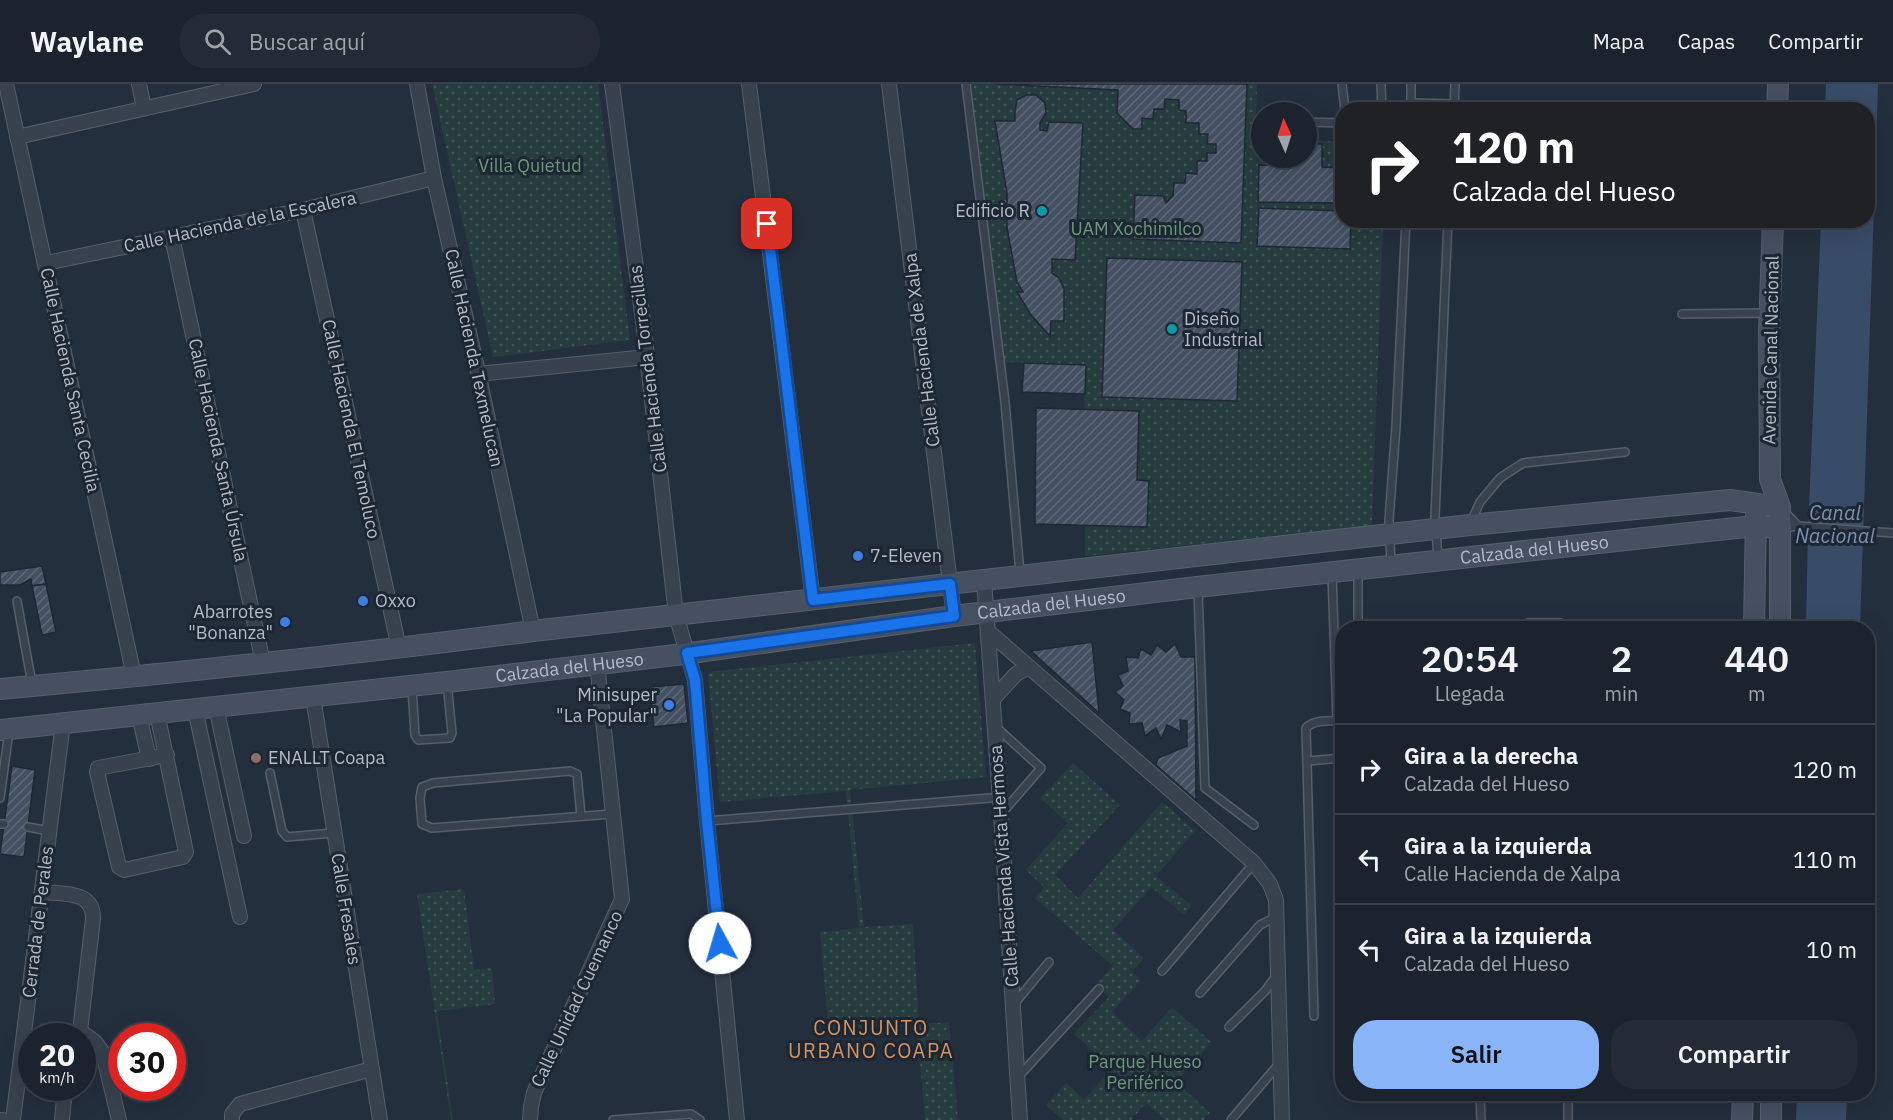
<!DOCTYPE html>
<html lang="es">
<meta charset="utf-8">
<style>
body{margin:0;font-family:"IBM Plex Sans",sans-serif;background:#242b36;color:#f1f3f6;height:100vh;display:flex;flex-direction:column;font-size:22px;white-space:nowrap}
*{box-sizing:border-box;margin:0}
p{font-size:20px;color:#a0a4aa}
.icon{flex:none;width:33px;height:33px;fill:none;stroke:currentColor;stroke-width:2;stroke-linecap:round;stroke-linejoin:round}
.map{position:relative;flex:1;overflow:hidden}
.sheet{position:absolute;left:1335px;top:537px;width:540px;height:480px;display:flex;flex-direction:column;background:#1b232e;border-radius:24px;box-shadow:0 6px 24px #0002,0 0 0 2px #39404a}
.sheet>*{flex:none}
.top-card{position:absolute;left:1335px;top:18px;width:540px;height:126px;border-radius:24px;box-shadow:0 6px 24px #0002,0 0 0 2px #39404a;background:#202124;color:#fff;overflow:hidden}
.needle{width:39px;rotate:357deg}
.buttons{position:absolute;left:1251px;top:18px;display:grid;gap:12px}
.buttons a{display:grid;place-items:center;width:66px;height:66px;border-radius:50%;background:#1b232e;box-shadow:0 6px 24px #0002,0 0 0 2px #39404a;font-size:30px}
.speed{position:absolute;left:18px;top:939px;display:flex;gap:12px;font-size:30px;font-weight:700;text-align:center}
.speed>*{display:grid;place-content:center;width:78px;height:78px;border-radius:50%;background:#1b232e;box-shadow:0 6px 24px #0002,0 0 0 2px #39404a;line-height:1}
.speed small{font-size:15px;font-weight:400}
.speed .limit{border:9px solid #d22;background:#fff;color:#111}
.pin{position:absolute;display:grid;place-items:center;width:51px;height:51px;color:#fff;margin:-26px;border-radius:12px;box-shadow:0 3px 9px #0006}
.me{position:absolute;width:66px;margin:-33px;rotate:354deg;stroke-linejoin:round;filter:drop-shadow(0 0 4px #0008)}
.turn{display:flex;align-items:center;gap:21px;height:126px;padding:0 18px;font-size:27px}
.turn .icon{width:78px;height:78px;stroke-width:2.5}
.turn b{display:block;font-size:42px;line-height:51px}
.eta{display:flex;justify-content:space-evenly;align-items:center;height:102px;text-align:center}
.eta b{font-size:36px;font-weight:600;line-height:42px}
.primary-button{display:flex;gap:12px;margin-top:auto;padding:12px 18px}
.primary-button a{flex:1;height:69px;border-radius:24px;background:#8ab4f8;color:#111;font-size:24px;font-weight:600;line-height:69px;text-align:center}
.primary-button a+a{background:#242b36;color:#f1f3f6}
ul{padding:0;list-style:none}
li{display:flex;align-items:center;gap:18px;height:90px;padding:0 18px;border-top:2px solid #39404a}
li div{flex:1}
li b{display:block;font-size:22px}
li em{font-style:normal}
header{display:flex;align-items:center;gap:36px;box-sizing:border-box;height:84px;padding:0 30px;background:#1b232e;border-bottom:2px solid #39404a}
header strong{font-size:28px}
nav{display:flex;gap:33px;margin-inline-start:auto;font-size:21px}
.search{width:420px;height:54px;background:#242b36;display:flex;align-items:center;gap:15px;box-sizing:border-box;padding:0 21px;border-radius:24px;color:#a0a4aa;font-size:22px}
.map>svg:first-child{display:block}
</style>
<header>
<strong>Waylane</strong>
<div class="search"><svg class="icon" aria-label="search" viewBox="0 0 24 24"><circle cx="10" cy="10" r="6"/><path d="M15 15l6 6"/></svg>Buscar aquí</div>
<nav><a>Mapa</a><a>Capas</a><a>Compartir</a></nav>
</header>
<div class="map">
<svg width="1893" height="1036" viewBox="0 0 1893 1036">
<defs>
<pattern id="park-dots" width="8" height="8" patternUnits="userSpaceOnUse" patternTransform="scale(1.5)"><rect width="8" height="8" fill="#263c3f"/><path d="M2 2h.1M6 6h.1" fill="none" stroke="#435659" stroke-width="1.8" stroke-linecap="round"/></pattern>
<pattern id="building-hatch" width="6" height="6" patternUnits="userSpaceOnUse" patternTransform="scale(1.5)"><rect width="6" height="6" fill="#455162"/><path d="M-1 1l2-2M0 6l6-6M5 7l2-2" fill="none" stroke="#5d6877"/></pattern>
</defs>
<rect width="100%" height="100%" fill="#242f3e"/>
<g fill="url(#park-dots)">
<polygon points="432,0 598,0 630,256 493,273"/>
<polygon points="967,0 1257,0 1255,54 1261,54 1262,74 1306,74 1307,56 1342,58 1342,136 1383,137 1372,442 1085,472 1085,442 1147,443 1149,398 1137,396 1139,327 1084,325 1086,281 1003,278"/>
<polygon points="975,559 986,693 850,706 864,843 913,840 919,940 949,938 958,1036 925,1036 917,941 829,949 820,848 859,844 846,707 720,718 708,588"/>
<polygon points="1073,679 1120,721 1055,791 1078,814 1162,718 1195,747 1156,792 1192,822 1184,831 1151,803 1113,846 1144,874 1132,888 1141,896 1112,928 1142,957 1172,923 1211,958 1176,998 1210,1029 1203,1036 1165,1036 1146,1019 1131,1036 1063,1036 1046,1021 1066,999 1084,1016 1112,984 1074,950 1109,913 1096,901 1113,882 1035,814 1044,803 1026,786 1068,739 1040,714"/>
<polygon points="464,805 474,886 492,884 495,920 437,927 453,1036 451,1036 417,810"/>
</g>
<g fill="#394c67">
<polygon points="1826,0 1878,0 1860,544 1806,544 1808,447 1821,137 1868,136 1868,26 1825,25"/>
<polygon points="1797,1010 1847,1010 1846,1036 1796,1036"/>
</g>
<g fill="url(#building-hatch)" stroke="#1f2835" stroke-width="1.5">
<polygon points="998,0 1247,0 1241,159 1133,155 1135,111 1163,112 1166,119 1173,112 1174,99 1185,99 1186,89 1197,90 1197,77 1207,77 1207,69 1216,69 1216,60 1207,60 1208,50 1199,50 1199,39 1186,39 1186,27 1179,26 1179,16 1165,15 1164,25 1154,25 1153,35 1142,34 1142,45 1133,45 1117,29 1118,6"/>
<polygon points="1026,11 1036,11 1045,19 1046,29 1040,39 1040,46 1047,47 1049,38 1083,39 1075,176 1052,175 1052,189 1059,194 1064,205 1064,237 1051,237 1050,252 1031,231 1017,208 1023,208 1017,198 1007,144 1007,109 995,37 1015,37 1015,27 1017,16"/>
<polygon points="1306,60 1322,60 1322,83 1342,84 1342,119 1258,118 1259,81 1295,82 1295,74 1306,74"/>
<polygon points="1259,124 1342,127 1342,136 1351,136 1350,165 1257,162"/>
<polygon points="1107,174 1242,178 1237,317 1102,313"/>
<polygon points="1024,279 1086,281 1085,310 1022,308"/>
<polygon points="1036,324 1139,327 1137,396 1149,397 1147,443 1035,440"/>
<polygon points="42,482 46,500 32,502 31,495 20,501 0,501 0,488"/>
<polygon points="46,500 56,548 42,551 32,502"/>
<polygon points="1092,558 1099,629 1031,567"/>
<polygon points="1175,560 1181,573 1195,573 1196,716 1156,681 1158,674 1187,662 1187,637 1180,636 1181,648 1167,641 1161,655 1156,644 1145,652 1142,639 1129,640 1130,629 1120,625 1124,616 1115,608 1123,602 1118,591 1128,587 1126,573 1138,574 1141,565 1151,571 1157,561 1166,568"/>
<polygon points="684,600 688,639 654,643 650,603"/>
<polygon points="12,682 35,686 24,773 0,770"/>
</g>
<g fill="none" stroke-linecap="round" stroke-linejoin="round">
<g stroke="#565f6c" stroke-width="10">
<g id="lane">
<polyline points="966,0 1005,318 1020,489"/>
<polyline points="1342,0 1345,26"/>
<polyline points="1381,0 1382,26"/>
<polyline points="1411,19 1454,20"/>
<polyline points="1411,26 1411,0"/>
<polyline points="1454,26 1455,0"/>
<polyline points="1306,38 1342,39"/>
<polyline points="1682,230 1767,229"/>
<polyline points="1783,426 1798,442"/>
<polyline points="1471,438 1480,418 1500,394 1523,379 1625,368"/>
<polyline points="1782,444 1798,442 1893,449"/>
<polyline points="1438,475 1435,432 1448,136"/>
<polyline points="1391,481 1389,436 1396,342 1406,136"/>
<polyline points="1358,487 1358,544"/>
<polyline points="1332,489 1337,637"/>
<polyline points="1198,506 1205,704 1254,741"/>
<polyline points="17,517 32,600"/>
<polyline points="1524,544 1528,539 1560,539 1561,544"/>
<polyline points="412,604 415,651 418,656 450,654 452,649 447,598"/>
<polyline points="997,644 1041,684 1003,728"/>
<polyline points="1308,677 1342,674"/>
<polyline points="270,689 282,747 287,753 333,749"/>
<polyline points="0,714 9,647"/>
<polyline points="581,732 577,690 570,687 433,699 422,703 420,714 422,740 432,744 612,730"/>
<polyline points="707,737 990,714"/>
<polyline points="0,740 4,740"/>
<polyline points="28,743 49,747"/>
<polyline points="1162,887 1254,779"/>
<polyline points="1200,909 1260,841 1276,833"/>
<polyline points="1014,920 1049,878"/>
<path d="M1314,932L1306,644C1314,635 1331,637 1342,637"/>
<polyline points="1229,943 1265,907 1276,892"/>
<polyline points="1019,992 1099,905"/>
<polyline points="1480,1010 1481,1036"/>
<polyline points="1568,1010 1568,1036"/>
<polyline points="613,1036 691,1030 700,1036"/>
<polyline points="1231,1036 1278,981"/>
</g>
</g>
<g stroke="#565f6c" stroke-width="16">
<g id="street">
<polyline points="6,0 134,592"/>
<polyline points="139,0 144,24"/>
<polyline points="417,0 434,94 476,279 533,547"/>
<polyline points="612,0 644,245 676,531 695,596 707,737 737,1036"/>
<polyline points="749,0 813,516"/>
<polyline points="889,0 954,532"/>
<polyline points="17,53 254,0"/>
<polyline points="303,126 399,564"/>
<polyline points="172,153 263,579"/>
<polyline points="46,179 303,126 434,94"/>
<polyline points="478,290 647,273"/>
<polyline points="984,496 1001,730 1020,1036"/>
<polyline points="989,548 1254,779 1270,800 1276,816 1282,1036"/>
<polyline points="313,613 380,1036"/>
<polyline points="993,615 1016,590 1029,583"/>
<polyline points="216,623 244,752"/>
<polyline points="195,625 240,833"/>
<polyline points="157,629 186,768 183,773 124,786 119,783 97,688 98,684 167,671"/>
<polyline points="139,631 149,675"/>
<path d="M42,808C62,810 94,806 93,835L80,947L78,952"/>
<polyline points="80,947 95,958 103,969 119,1036"/>
<polyline points="0,1036 2,1036"/>
<polyline points="13,1036 63,639"/>
<polyline points="62,1036 65,1004"/>
<polyline points="232,1036 232,1030 240,1020 372,985"/>
<polyline points="530,1036 531,1023 534,1009 622,815 597,579"/>
</g>
</g>
<g stroke="#565f6c" stroke-width="22">
<g id="secondary">
<polyline points="1777,26 1778,0"/>
<polyline points="1773,136 1769,247 1770,395 1780,423 1780,544"/>
<polyline points="1754,544 1756,430"/>
<path d="M0,605C178,589 356,570 533,547L1470,441L1730,416L1780,423"/>
<path id="s1" d="M0,646L447,598L684,570L954,532L1197,503L1717,446L1756,442L1781,444"/>
<polyline points="1742,1036 1743,1010"/>
<polyline points="1771,1036 1771,1010"/>
</g>
</g>
<use href="#lane" stroke="#38414e" stroke-width="7"/>
<use href="#street" stroke="#38414e" stroke-width="14"/>
<use href="#secondary" stroke="#465061" stroke-width="20"/>
</g>
<g fill="none" stroke-linecap="round" stroke-linejoin="round">
<g stroke="#114b97" stroke-width="15">
<polyline id="route" points="720,859 707,737 695,596 687,569 954,532 950,500 813,516 767,140"/>
</g>
<use href="#route" stroke="#1a73e8" stroke-width="10"/>
</g>
<g fill="#0f9aa8" stroke="#1d2633" stroke-width="2">
<circle cx="1042" cy="127" r="6"/>
<circle cx="1172" cy="245" r="6"/>
</g>
<g fill="#3f7fe0" stroke="#1d2633" stroke-width="2">
<circle cx="858" cy="472" r="6"/>
<circle cx="363" cy="517" r="6"/>
<circle cx="285" cy="538" r="6"/>
<circle cx="669" cy="621" r="6"/>
</g>
<circle fill="#8d6e63" stroke="#1d2633" stroke-width="2" cx="256" cy="674" r="6"/>
<g text-anchor="middle" stroke-width="6" stroke-linejoin="round" paint-order="stroke">
<g font-size="18" fill="#6b9a76" stroke="#1d2633">
<text x="530" y="88">Villa Quietud</text>
<text x="1136" y="151">UAM Xochimilco</text>
<text x="1145" y="984">Parque Hueso<tspan x="1145" dy="21">Periférico</tspan></text>
</g>
<g font-size="18" fill="#b4bcc9" stroke="#1d2633" text-anchor="start">
<text x="1030" y="133" text-anchor="end">Edificio R</text>
<text x="1184" y="241">Diseño<tspan x="1184" dy="21">Industrial</tspan></text>
<text x="870" y="478">7-Eleven</text>
<text x="375" y="523">Oxxo</text>
<text x="273" y="534" text-anchor="end">Abarrotes<tspan x="273" dy="21">"Bonanza"</tspan></text>
<text x="657" y="617" text-anchor="end">Minisuper<tspan x="657" dy="21">"La Popular"</tspan></text>
<text x="268" y="680">ENALLT Coapa</text>
</g>
<g font-size="18" fill="#b4bcc9" stroke="#1d2633">
<text transform="translate(240 138) rotate(-12)" y="6">Calle Hacienda de la Escalera</text>
<text transform="translate(922 266) rotate(-97)" y="6">Calle Hacienda de Xalpa</text>
<text transform="translate(1771 266) rotate(-89)" y="6">Avenida Canal Nacional</text>
<text transform="translate(474 274) rotate(78)" y="6">Calle Hacienda Texmelucan</text>
<text transform="translate(648 285) rotate(-97)" y="6">Calle Hacienda Torrecillas</text>
<text transform="translate(70 296) rotate(78)" y="6">Calle Hacienda Santa Cecilia</text>
<text transform="translate(351 345) rotate(78)" y="6">Calle Hacienda El Temoluco</text>
<text transform="translate(218 366) rotate(78)" y="6">Calle Hacienda Santa Úrsula</text>
<text dy="6" stroke="none"><textPath href="#s1" startOffset="1545">Calzada del Hueso</textPath></text>
<text dy="6" stroke="none"><textPath href="#s1" startOffset="1059">Calzada del Hueso</textPath></text>
<text dy="6" stroke="none"><textPath href="#s1" startOffset="573">Calzada del Hueso</textPath></text>
<text transform="translate(1004 782) rotate(-94)" y="6">Calle Hacienda Vista Hermosa</text>
<text transform="translate(346 825) rotate(81)" y="6">Calle Fresales</text>
<text transform="translate(38 838) rotate(-83)" y="6">Cerrada de Perales</text>
<text transform="translate(577 915) rotate(-65)" y="6">Calle Unidad Cuemanco</text>
</g>
<g font-size="20" font-style="italic" fill="#7c92b1" stroke="#1d2633">
<text x="1835" y="436">Canal<tspan x="1835" dy="23">Nacional</tspan></text>
</g>
<g font-size="20" letter-spacing="1.5" fill="#d59563" stroke="#1d2633">
<text x="871" y="951">CONJUNTO<tspan x="871" dy="23">URBANO COAPA</tspan></text>
</g>
</g>
</svg>
<div class="buttons">
<a><svg class="needle" viewBox="-14 -14 28 28"><path d="M0-13l5 13h-10z" fill="#e53935"/><path d="M0 13l5-13h-10z" fill="#a0a4aa"/></svg></a>
</div>
<div class="speed"><div>20<small>km/h</small></div><div class="limit">30</div></div>
<div class="pin" style="left:767px;top:140px;background:#d93025"><svg class="icon" aria-label="arrive" viewBox="0 0 24 24"><path d="M6 21V4h12l-3 4 3 4H6"/></svg></div>
<svg class="me" style="left:720px;top:859px" viewBox="-20 -20 40 40"><circle r="19" fill="#fff"/><path d="M0-13L10 11 0 6-10 11z" fill="#1a73e8"/></svg>
<div class="top-card">
<div class="turn"><svg class="icon" aria-label="right" viewBox="0 0 24 24"><path d="M7 20v-9h11M14 6l5 5-5 5"/></svg><div><b>120 m</b>Calzada del Hueso</div></div>
</div>
<section class="sheet">
<div class="eta">
<div><b>20:54</b><p>Llegada</p></div>
<div><b>2</b><p>min</p></div>
<div><b>440</b><p>m</p></div>
</div>
<ul>
<li><svg class="icon" aria-label="right" viewBox="0 0 24 24"><path d="M7 20v-9h11M14 6l5 5-5 5"/></svg><div><b>Gira a la derecha</b><p>Calzada del Hueso</p></div><em>120 m</em></li>
<li><svg class="icon" aria-label="left" viewBox="0 0 24 24"><path d="M17 20v-9H6M10 6l-5 5 5 5"/></svg><div><b>Gira a la izquierda</b><p>Calle Hacienda de Xalpa</p></div><em>110 m</em></li>
<li><svg class="icon" aria-label="left" viewBox="0 0 24 24"><path d="M17 20v-9H6M10 6l-5 5 5 5"/></svg><div><b>Gira a la izquierda</b><p>Calzada del Hueso</p></div><em>10 m</em></li>
</ul>
<div class="primary-button"><a>Salir</a><a>Compartir</a></div>
</section>
</div>
